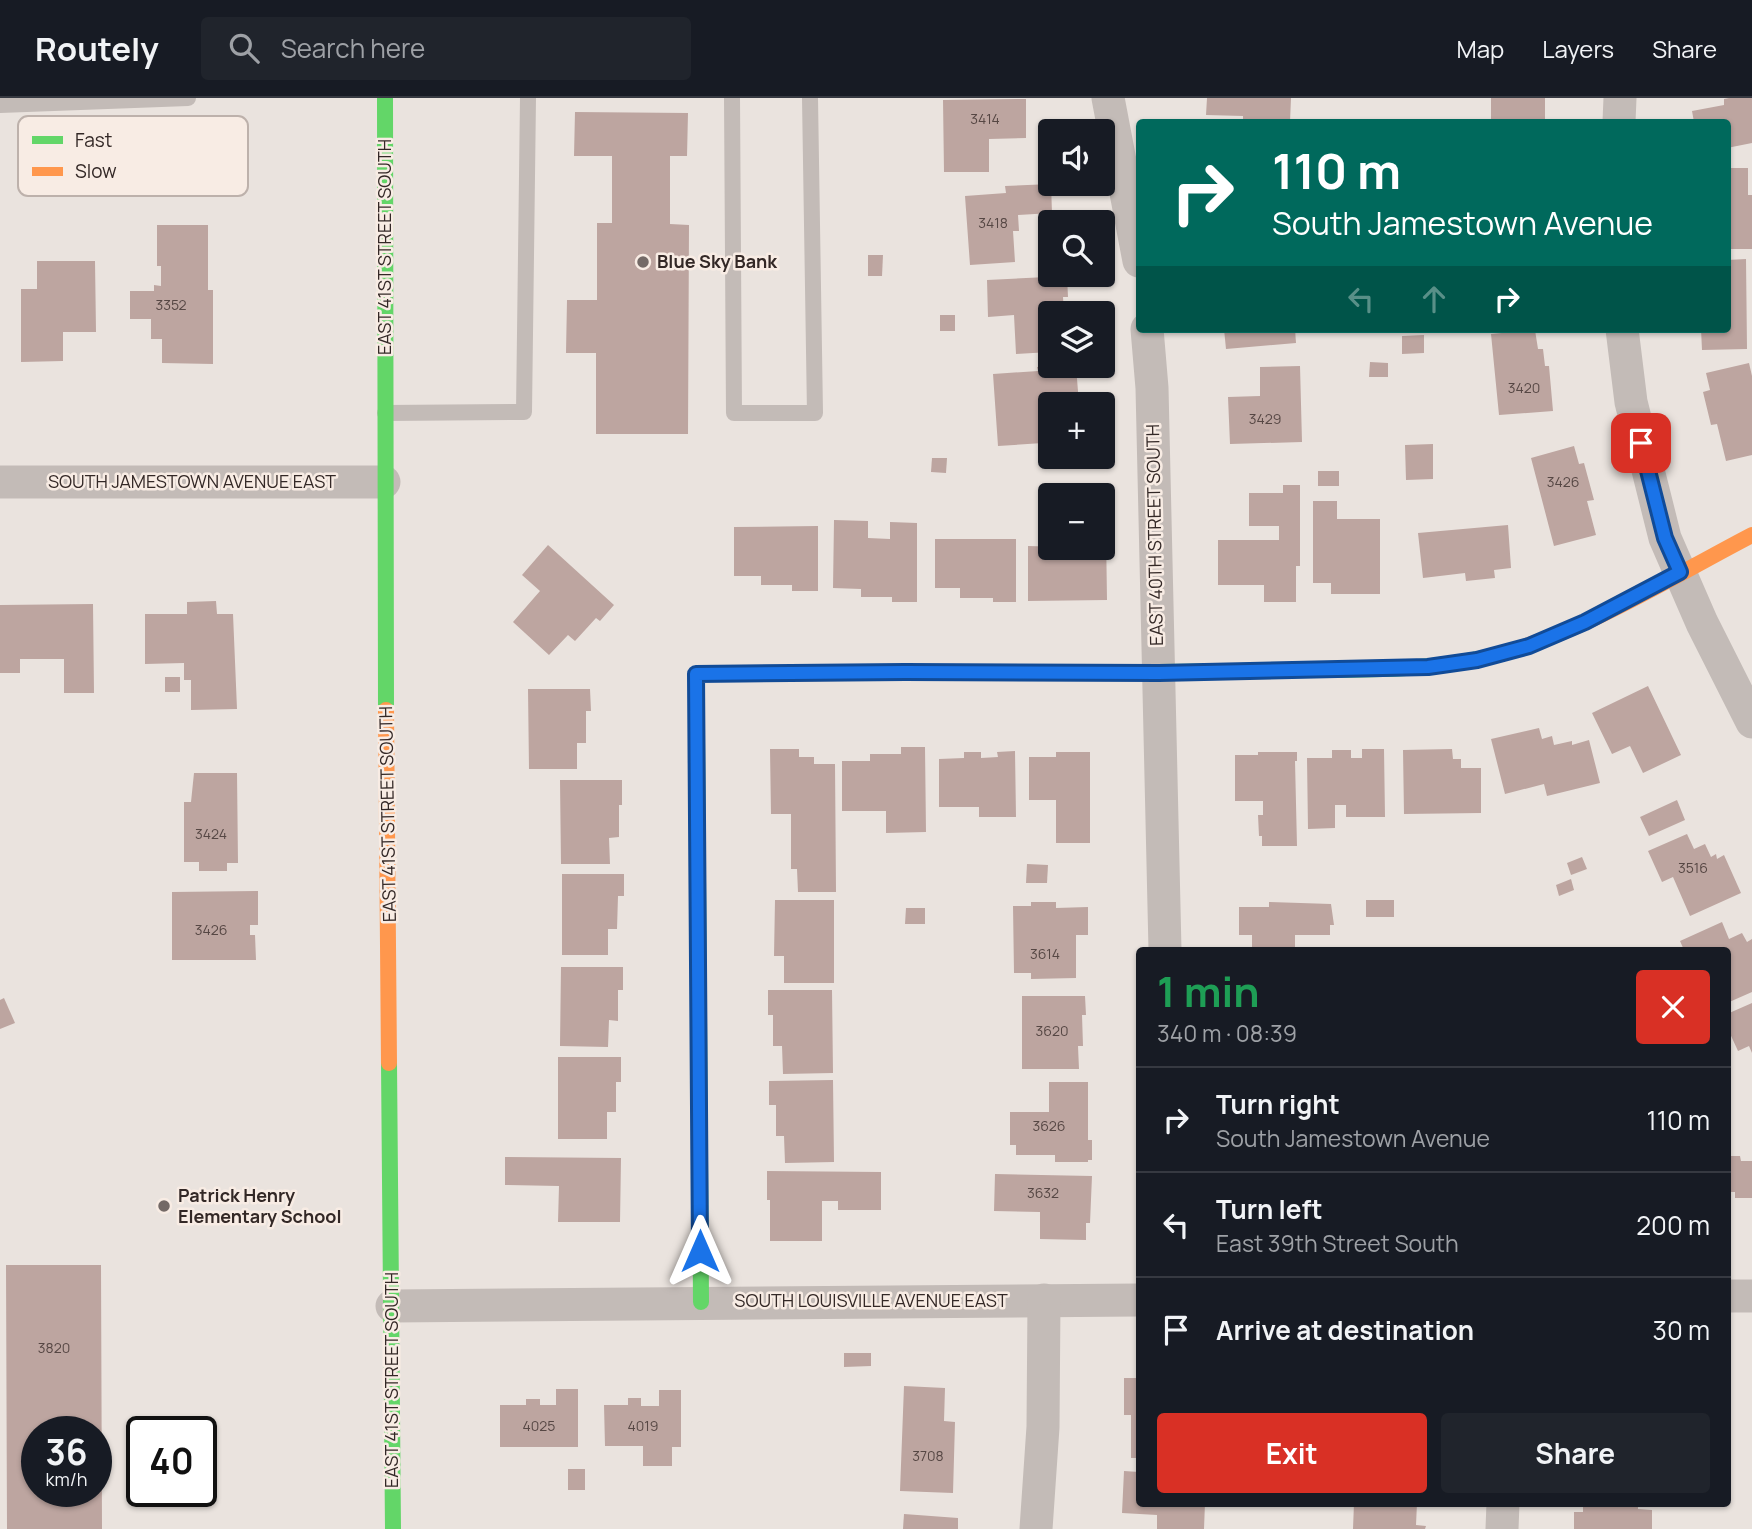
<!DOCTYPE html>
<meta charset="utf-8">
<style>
body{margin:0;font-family:Manrope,sans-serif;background:#20242c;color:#f1f3f6;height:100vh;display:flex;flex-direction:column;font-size:26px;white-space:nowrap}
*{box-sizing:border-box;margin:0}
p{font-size:23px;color:#9ea1a6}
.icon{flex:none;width:38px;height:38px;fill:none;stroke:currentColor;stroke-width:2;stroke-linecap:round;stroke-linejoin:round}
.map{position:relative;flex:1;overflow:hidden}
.drawer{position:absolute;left:1136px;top:849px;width:595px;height:560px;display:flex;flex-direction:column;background:#171b24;border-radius:7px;box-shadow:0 2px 5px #0004}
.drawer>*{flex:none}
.guide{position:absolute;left:1136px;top:21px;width:595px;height:214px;border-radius:7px;box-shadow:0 2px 5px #0004;background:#00695c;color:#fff;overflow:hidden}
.fabs{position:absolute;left:1038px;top:21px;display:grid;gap:14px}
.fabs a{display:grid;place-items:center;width:77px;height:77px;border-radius:7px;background:#171b24;box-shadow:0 2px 5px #0004;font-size:35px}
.speed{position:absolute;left:21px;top:1318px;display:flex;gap:14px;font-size:35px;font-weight:700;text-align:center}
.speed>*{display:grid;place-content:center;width:91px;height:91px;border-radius:50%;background:#171b24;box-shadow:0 2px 5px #0004;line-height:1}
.speed small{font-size:18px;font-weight:400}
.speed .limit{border:4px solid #111;border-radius:10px;background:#fff;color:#111}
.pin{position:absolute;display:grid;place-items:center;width:60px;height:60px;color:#fff;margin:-30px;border-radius:14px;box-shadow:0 4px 10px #0006}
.me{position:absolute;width:77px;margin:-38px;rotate:0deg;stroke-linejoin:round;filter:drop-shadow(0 0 5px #0008)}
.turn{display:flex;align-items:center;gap:24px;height:147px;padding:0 21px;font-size:32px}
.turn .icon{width:91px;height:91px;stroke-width:2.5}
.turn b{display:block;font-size:49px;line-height:60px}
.lanes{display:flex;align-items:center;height:66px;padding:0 21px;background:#0003;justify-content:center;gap:35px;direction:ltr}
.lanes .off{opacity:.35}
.round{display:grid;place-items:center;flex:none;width:74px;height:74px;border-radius:7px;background:#20242c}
.summary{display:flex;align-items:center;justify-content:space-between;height:119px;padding:0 21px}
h1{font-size:42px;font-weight:700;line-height:52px;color:#1e9e55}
.action{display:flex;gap:14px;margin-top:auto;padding:14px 21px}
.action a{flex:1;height:80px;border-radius:7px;background:#d93025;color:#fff;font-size:28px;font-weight:700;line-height:80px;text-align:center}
.action a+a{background:#20242c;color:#f1f3f6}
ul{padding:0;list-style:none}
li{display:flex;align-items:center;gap:21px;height:105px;padding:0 21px;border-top:2px solid #363941}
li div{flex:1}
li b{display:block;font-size:26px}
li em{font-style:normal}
header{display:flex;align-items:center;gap:42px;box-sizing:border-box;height:98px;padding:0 35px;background:#171b24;border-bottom:2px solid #363941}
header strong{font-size:33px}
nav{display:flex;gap:38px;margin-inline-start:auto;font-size:24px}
.search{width:490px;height:63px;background:#20242c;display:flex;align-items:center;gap:18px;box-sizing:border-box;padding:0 24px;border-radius:7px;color:#9ea1a6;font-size:26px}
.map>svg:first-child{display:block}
</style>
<header>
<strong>Routely</strong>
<div class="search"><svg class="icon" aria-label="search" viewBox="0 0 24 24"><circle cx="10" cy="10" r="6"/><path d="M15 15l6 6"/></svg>Search here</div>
<nav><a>Map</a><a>Layers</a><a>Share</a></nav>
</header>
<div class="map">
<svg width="1752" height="1431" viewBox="0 0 1752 1431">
<rect width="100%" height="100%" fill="#eae3de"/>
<g fill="#bda5a0" fill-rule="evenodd">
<polygon points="1207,0 1291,0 1290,24 1243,24 1243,18 1206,17"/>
<rect x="1491" y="0" width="54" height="24"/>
<polygon points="1729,0 1752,0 1752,45 1727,50 1727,24 1694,24 1692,13 1724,7 1724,1"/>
<polygon points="1026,1 1026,40 989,41 989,74 944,74 943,2"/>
<polygon points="575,14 688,15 687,58 670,58 670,126 689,127 688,336 596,336 596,255 566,255 567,202 597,202 597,125 612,125 612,58 574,58"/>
<polygon points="1727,70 1748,70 1748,97 1752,97 1752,151 1727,151"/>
<polygon points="1051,86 1052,115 1018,117 1019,133 1013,133 1015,164 970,167 965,98 1006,95 1005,88"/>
<polygon points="157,127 208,127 208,192 213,192 213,266 162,265 162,241 151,241 151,221 130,221 130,193 154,193 154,187 161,188 161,168 157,168"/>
<polygon points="868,157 883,157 882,178 868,178"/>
<polygon points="1746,161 1747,251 1702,252 1701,231 1727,231 1727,162"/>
<polygon points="37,163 95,163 96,234 63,234 63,263 21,264 21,191 37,191"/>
<polygon points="1067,178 1068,199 1063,199 1064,215 1050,215 1050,254 1016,256 1014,217 988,219 987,182"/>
<rect x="940" y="217" width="15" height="16"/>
<polygon points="1224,231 1295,231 1296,245 1226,251"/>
<polygon points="1535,232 1538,251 1543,251 1545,268 1549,268 1553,313 1499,317 1491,236"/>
<polygon points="1424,237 1424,255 1402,256 1402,238"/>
<polygon points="1370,264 1388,265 1388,279 1369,279"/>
<polygon points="1749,265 1752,278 1752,357 1726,363 1717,326 1711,327 1703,294 1710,292 1706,275"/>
<polygon points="1056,268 1076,268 1079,306 1041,308 1043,345 998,348 993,276 1038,273 1037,269"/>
<polygon points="1300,268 1302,344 1230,346 1228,299 1260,298 1260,269"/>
<polygon points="1433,346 1433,381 1406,382 1405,347"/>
<polygon points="1574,348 1579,366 1584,365 1594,402 1587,403 1596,437 1554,448 1531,360"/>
<polygon points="932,360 947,360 946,375 931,374"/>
<rect x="1318" y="373" width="21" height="15"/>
<polygon points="1283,387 1300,387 1300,468 1296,468 1296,504 1264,504 1264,487 1218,487 1218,442 1279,442 1279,428 1249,428 1249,395 1283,395"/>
<polygon points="1313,403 1337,403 1337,421 1380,421 1380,496 1331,496 1331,485 1313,485"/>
<polygon points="834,422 868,423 868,440 890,441 890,424 917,425 917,504 892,504 892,499 861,499 861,491 833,490"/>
<polygon points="1508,427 1511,470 1494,472 1495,480 1466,483 1465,475 1423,480 1418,435"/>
<polygon points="818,428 818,493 792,493 792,487 761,487 761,478 734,478 734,429"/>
<polygon points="1102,434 1106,434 1107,502 1028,503 1028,448 1102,450"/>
<polygon points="935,441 1016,441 1016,504 993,504 993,500 960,500 960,490 935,490"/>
<polygon points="548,447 614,507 600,523 596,520 575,543 568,537 549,557 513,524 540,493 522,477"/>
<polygon points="216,503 217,516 233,516 237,611 191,612 191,582 184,582 184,565 145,566 145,516 187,516 187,504"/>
<polygon points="93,506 94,595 64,595 64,561 20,561 20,575 0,575 0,507"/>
<rect x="165" y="579" width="15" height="15"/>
<polygon points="1648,588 1681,657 1643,675 1630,648 1612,656 1592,615"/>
<polygon points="528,591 590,591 591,613 586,613 586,645 577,645 577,671 529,671"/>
<polygon points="1539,630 1542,641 1552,638 1554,647 1572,643 1572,647 1589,642 1600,685 1547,698 1544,686 1505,696 1491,641"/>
<polygon points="901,649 925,649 926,734 886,735 886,713 842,713 842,663 870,663 870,656 901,656"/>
<polygon points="770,651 799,651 799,659 814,659 814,666 835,666 836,794 798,794 797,771 791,771 791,716 771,716"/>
<polygon points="1362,651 1384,651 1385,719 1346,719 1346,707 1335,707 1335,730 1308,731 1307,660 1332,660 1332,652 1351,652 1351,660 1362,660"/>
<polygon points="1452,651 1453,661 1461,661 1461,670 1481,670 1481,715 1404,716 1403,652"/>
<polygon points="1015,653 1016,719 979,719 979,709 939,709 939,661 964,660 964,654 981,654 981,660 998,659 997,654"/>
<polygon points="1056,654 1090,654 1090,745 1056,745 1056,702 1029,702 1029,659 1056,659"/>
<polygon points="1258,654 1297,654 1297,663 1295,663 1297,748 1262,748 1262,738 1259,738 1258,717 1263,717 1263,703 1235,703 1235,657 1258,657"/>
<polygon points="194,675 237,675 238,765 227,765 227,773 199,773 199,764 184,764 184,704 191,704"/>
<polygon points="560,682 622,682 622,707 619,707 619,739 609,740 610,766 561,766"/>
<polygon points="1677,702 1685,722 1649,738 1640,719"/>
<polygon points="1687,736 1694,751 1705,746 1711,759 1716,756 1717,761 1724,757 1741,795 1690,818 1673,779 1662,784 1648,753"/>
<polygon points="1582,759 1587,771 1571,777 1567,765"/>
<polygon points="1027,766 1048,767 1047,785 1026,785"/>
<polygon points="562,776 624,776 624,798 618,798 617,831 608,831 608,857 562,857"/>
<polygon points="1571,781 1574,792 1559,798 1556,787"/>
<polygon points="258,793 258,827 250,827 250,837 255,837 256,862 172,862 172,794"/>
<polygon points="775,802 834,802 834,885 784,885 784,858 774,858"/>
<rect x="1366" y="802" width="28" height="17"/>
<polygon points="1031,804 1056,804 1056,810 1088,809 1088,837 1076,837 1076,880 1031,881 1031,875 1014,875 1013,808 1031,808"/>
<polygon points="1269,804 1331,806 1334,827 1330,827 1330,837 1295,837 1295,852 1252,852 1252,837 1239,837 1239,809 1269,809"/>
<polygon points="906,810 925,810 925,826 905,826"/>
<polygon points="1722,824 1729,841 1742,835 1747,844 1752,841 1752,894 1727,905 1727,852 1684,852 1680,843"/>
<polygon points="561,869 623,869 623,892 618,892 618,923 609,922 608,949 560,948"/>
<polygon points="768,892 832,892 833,975 783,976 782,948 773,948 773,917 768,917"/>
<polygon points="1022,898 1085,898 1086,917 1082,917 1083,948 1078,948 1079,971 1022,971"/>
<polygon points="4,900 15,925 0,931 0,902"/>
<polygon points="1752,905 1752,955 1749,948 1738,953 1727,929 1727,916"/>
<polygon points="558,959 621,959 621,984 616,984 616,1014 607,1014 607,1041 558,1041"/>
<polygon points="833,982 834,1064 785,1065 784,1038 776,1038 776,1007 769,1007 769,983"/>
<polygon points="1049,984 1088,984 1088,1042 1092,1042 1092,1062 1088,1062 1088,1064 1055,1064 1055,1057 1016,1057 1016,1047 1010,1047 1010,1014 1049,1014"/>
<polygon points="1727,1058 1740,1058 1741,1063 1752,1063 1752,1100 1735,1100 1735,1094 1727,1094"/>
<polygon points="505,1059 621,1060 620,1124 558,1124 559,1088 505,1087"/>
<polygon points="767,1073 881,1074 881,1112 838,1112 838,1103 822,1103 822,1143 770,1143 770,1102 767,1102"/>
<polygon points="995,1076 1092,1078 1090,1125 1086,1125 1086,1142 1040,1141 1040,1114 994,1113"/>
<path d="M6,1167H101L102,1431H7ZM37,1334H96V1393H37Z"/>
<polygon points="844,1255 871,1255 871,1268 844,1269"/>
<polygon points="1124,1280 1139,1280 1139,1360 1131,1360 1131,1317 1124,1317"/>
<polygon points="904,1288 945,1290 944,1323 955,1324 953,1395 900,1393"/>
<polygon points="556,1291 578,1291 578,1349 500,1349 500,1307 526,1307 526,1301 540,1301 540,1307 556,1307"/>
<polygon points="659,1292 681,1292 681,1349 672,1349 672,1368 643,1368 643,1348 605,1348 604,1307 628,1307 628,1300 641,1300 641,1308 659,1308"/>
<rect x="568" y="1371" width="17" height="21"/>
<polygon points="1124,1373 1139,1374 1139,1405 1205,1405 1204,1431 1157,1431 1157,1417 1122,1415"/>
<polygon points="1354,1405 1417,1405 1416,1427 1426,1428 1425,1431 1353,1431"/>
<polygon points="1583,1405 1638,1405 1638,1411 1652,1412 1652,1431 1574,1431 1574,1414 1583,1414"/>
<polygon points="904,1416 958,1420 958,1431 903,1431"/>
</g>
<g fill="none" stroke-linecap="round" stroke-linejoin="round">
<g stroke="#c3bbb7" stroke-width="16">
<polyline points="732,0 734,315 815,315 810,0"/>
<polyline points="0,7 188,0"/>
<polyline points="385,315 524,314 528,0"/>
</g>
<g stroke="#c3bbb7" stroke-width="33">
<polyline points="1108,0 1139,163"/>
<polyline points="1619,24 1620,0"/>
<polyline points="1147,231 1152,290 1165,852"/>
<polyline points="1622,231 1631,304 1665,440 1702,525 1752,624"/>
<polyline points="0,384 384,384"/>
<polyline points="1727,1198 1752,1198"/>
<polyline points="392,1208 1139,1202"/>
<polyline points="1036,1431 1043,1329 1044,1202"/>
<polyline points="1502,1431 1503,1405"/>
</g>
<g stroke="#63d668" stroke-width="16">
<polyline points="385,0 386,612"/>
<path d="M841,575C987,573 1132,576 1278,572C1352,571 1428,575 1500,556"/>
<polyline points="697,641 701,1204"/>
<polyline points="389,965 393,1431"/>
</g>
<g stroke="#ff974d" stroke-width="16">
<path d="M1500,556C1586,533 1673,478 1752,437"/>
<polyline points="386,612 389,965"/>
<polyline points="697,641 696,576 841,575"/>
</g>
</g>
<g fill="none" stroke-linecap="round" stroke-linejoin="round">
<g stroke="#114b97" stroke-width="18">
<polyline id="route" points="700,1153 696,576 905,574 1159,575 1428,569 1477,562 1529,548 1585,524 1680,474 1665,440 1641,345"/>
</g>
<use href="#route" stroke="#1a73e8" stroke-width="12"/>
</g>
<g fill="#736966" stroke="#f8ece4" stroke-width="2.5">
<circle cx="643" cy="164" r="7"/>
<circle cx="164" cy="1108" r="7"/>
</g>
<g text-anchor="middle" stroke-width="5" stroke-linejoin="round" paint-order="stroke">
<g font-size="14" fill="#564744">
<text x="985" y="26">3414</text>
<text x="993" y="130">3418</text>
<text x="171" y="212">3352</text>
<text x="1524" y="295">3420</text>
<text x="1265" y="326">3429</text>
<text x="1563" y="389">3426</text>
<text x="211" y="741">3424</text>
<text x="1693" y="775">3516</text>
<text x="211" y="837">3426</text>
<text x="1045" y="861">3614</text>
<text x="1052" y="938">3620</text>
<text x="1049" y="1033">3626</text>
<text x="1043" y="1100">3632</text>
<text x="54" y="1255">3820</text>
<text x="539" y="1333">4025</text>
<text x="643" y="1333">4019</text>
<text x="928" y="1363">3708</text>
</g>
<g font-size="18" fill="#332826" stroke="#f8ece4">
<text transform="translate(385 149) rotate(-90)" y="6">EAST 41ST STREET SOUTH</text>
<text x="192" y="390">SOUTH JAMESTOWN AVENUE EAST</text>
<text transform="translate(1155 437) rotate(-91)" y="6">EAST 40TH STREET SOUTH</text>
<text transform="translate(388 716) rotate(-91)" y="6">EAST 41ST STREET SOUTH</text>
<text x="871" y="1209">SOUTH LOUISVILLE AVENUE EAST</text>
<text transform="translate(392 1282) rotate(-90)" y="6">EAST 41ST STREET SOUTH</text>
</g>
<g font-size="18" font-weight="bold" fill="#332826" stroke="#f8ece4" text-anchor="start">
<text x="657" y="170">Blue Sky Bank</text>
<text x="178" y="1104">Patrick Henry<tspan x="178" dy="21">Elementary School</tspan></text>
</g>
</g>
<rect x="18" y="18" width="230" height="80" rx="10" fill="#f8ece4" stroke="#bdb1ab" stroke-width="2"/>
<rect x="32" y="38" width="31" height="8" fill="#63d668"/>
<rect x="32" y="69" width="31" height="9" fill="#ff974d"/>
<g font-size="19" fill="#332826">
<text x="75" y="49">Fast</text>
<text x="75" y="80">Slow</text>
</g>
</svg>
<div class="fabs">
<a><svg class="icon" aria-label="sound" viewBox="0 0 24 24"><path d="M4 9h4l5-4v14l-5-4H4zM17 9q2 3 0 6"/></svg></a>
<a><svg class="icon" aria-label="search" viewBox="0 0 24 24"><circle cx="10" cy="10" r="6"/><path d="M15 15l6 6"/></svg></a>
<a><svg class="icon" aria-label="layers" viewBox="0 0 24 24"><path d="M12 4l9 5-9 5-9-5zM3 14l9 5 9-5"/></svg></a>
<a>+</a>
<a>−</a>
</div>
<div class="speed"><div>36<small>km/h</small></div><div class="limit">40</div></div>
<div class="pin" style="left:1641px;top:345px;background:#d93025"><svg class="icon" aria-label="arrive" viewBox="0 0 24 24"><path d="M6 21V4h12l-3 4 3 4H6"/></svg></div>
<svg class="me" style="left:700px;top:1153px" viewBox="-20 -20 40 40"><path d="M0-17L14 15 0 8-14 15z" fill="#1a73e8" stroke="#fff" stroke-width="4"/></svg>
<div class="guide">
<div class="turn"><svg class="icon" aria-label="right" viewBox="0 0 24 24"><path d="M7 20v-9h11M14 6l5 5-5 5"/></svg><div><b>110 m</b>South Jamestown Avenue</div></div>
<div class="lanes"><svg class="icon off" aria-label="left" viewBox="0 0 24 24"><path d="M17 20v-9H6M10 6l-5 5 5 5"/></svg><svg class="icon off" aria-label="ahead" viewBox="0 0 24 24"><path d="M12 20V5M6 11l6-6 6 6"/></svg><svg class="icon" aria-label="right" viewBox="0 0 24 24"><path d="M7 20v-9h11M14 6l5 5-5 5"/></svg></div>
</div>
<section class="drawer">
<div class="summary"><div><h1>1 min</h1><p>340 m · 08:39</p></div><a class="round" style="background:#d93025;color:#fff"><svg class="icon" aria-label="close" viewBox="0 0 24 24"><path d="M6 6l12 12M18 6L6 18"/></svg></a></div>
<ul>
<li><svg class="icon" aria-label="right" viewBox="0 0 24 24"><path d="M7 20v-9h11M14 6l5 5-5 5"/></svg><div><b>Turn right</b><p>South Jamestown Avenue</p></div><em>110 m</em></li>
<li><svg class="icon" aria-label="left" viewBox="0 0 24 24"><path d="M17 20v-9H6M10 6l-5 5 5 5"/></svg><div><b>Turn left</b><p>East 39th Street South</p></div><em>200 m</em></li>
<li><svg class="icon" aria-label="arrive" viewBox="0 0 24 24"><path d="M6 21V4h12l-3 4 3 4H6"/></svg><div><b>Arrive at destination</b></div><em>30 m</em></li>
</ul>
<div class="action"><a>Exit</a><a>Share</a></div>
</section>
</div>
